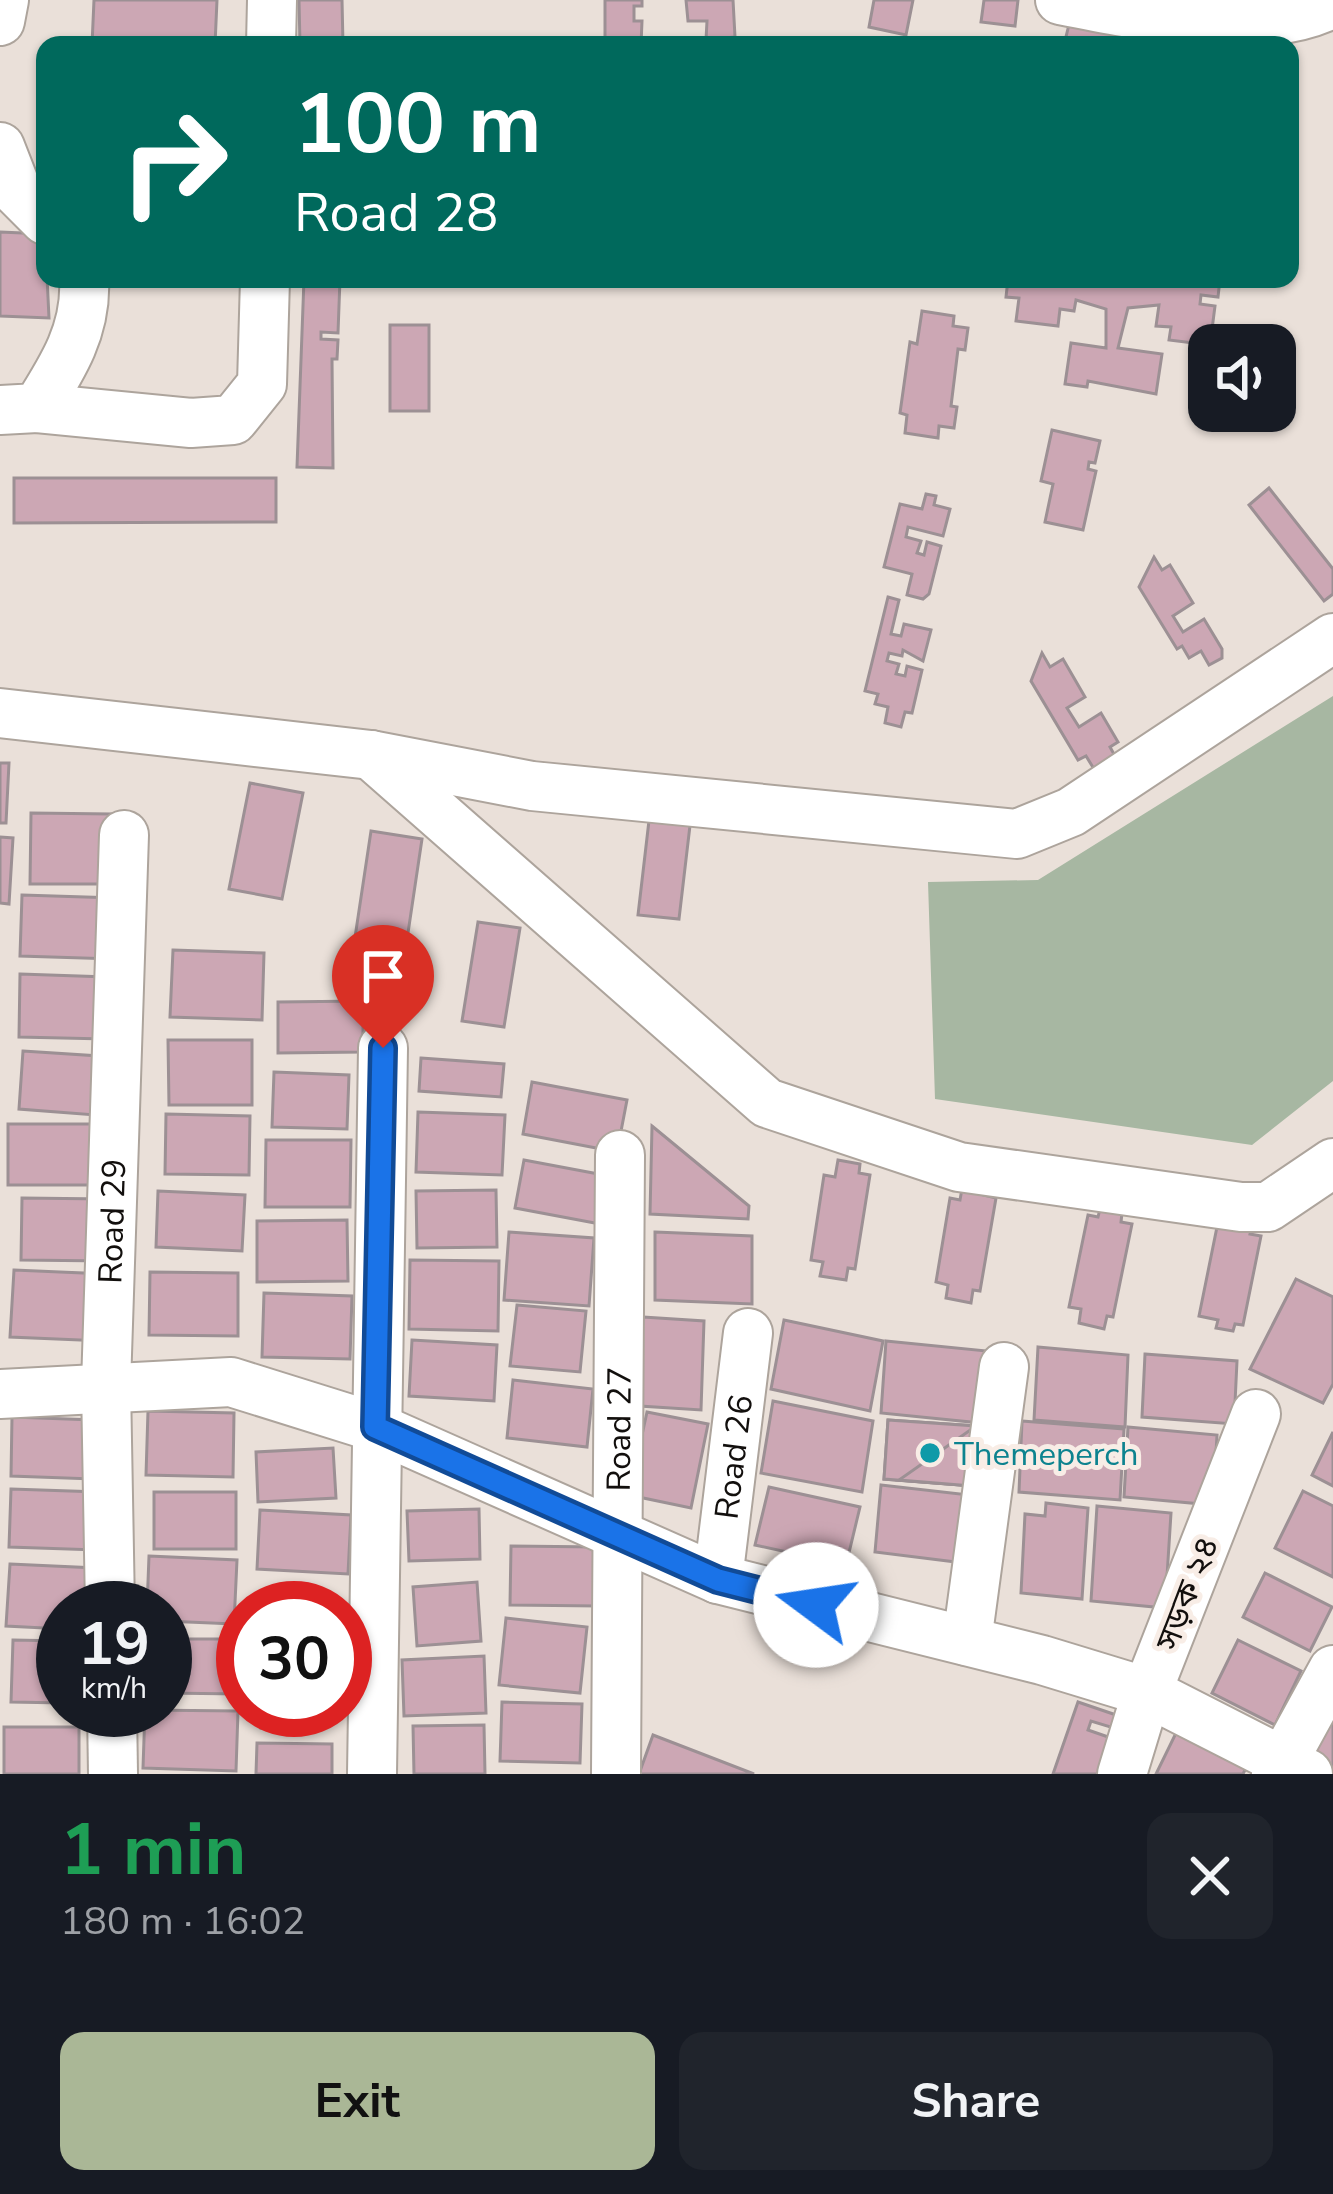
<!DOCTYPE html>
<meta charset="utf-8">
<style>
body{margin:0;font-family:"Nunito Sans","Noto Sans Bengali",sans-serif;background:#20242c;color:#f1f3f6;height:100vh;display:flex;flex-direction:column;font-size:45px;white-space:nowrap}
*{box-sizing:border-box;margin:0}
p{font-size:39px;color:#9ea1a6}
.icon{flex:none;width:66px;height:66px;fill:none;stroke:currentColor;stroke-width:2;stroke-linecap:round;stroke-linejoin:round}
.map{position:relative;height:1774px;overflow:hidden}
.panel{display:flex;flex-direction:column;background:#171b24;flex:1}
.panel>*{flex:none}
.guide{position:absolute;left:36px;top:36px;width:1263px;height:252px;border-radius:24px;box-shadow:0 3px 9px #0004;background:#00695c;color:#fff;overflow:hidden}
.controls{position:absolute;left:1188px;top:324px;display:grid;gap:24px}
.controls a{display:grid;place-items:center;width:108px;height:108px;border-radius:24px;background:#171b24;box-shadow:0 3px 9px #0004;font-size:60px}
.speed{position:absolute;left:36px;top:1581px;display:flex;gap:24px;font-size:60px;font-weight:700;text-align:center}
.speed>*{display:grid;place-content:center;width:156px;height:156px;border-radius:50%;background:#171b24;box-shadow:0 3px 9px #0004;line-height:1}
.speed small{font-size:30px;font-weight:400}
.speed .limit{border:18px solid #d22;background:#fff;color:#111}
.pin{position:absolute;display:grid;place-items:center;width:102px;height:102px;color:#fff;margin:-123px -51px;border-radius:50% 50% 50% 0;rotate:-45deg;box-shadow:0 0 12px #0007}
.pin .icon{rotate:45deg}
.me{position:absolute;width:132px;margin:-66px;rotate:284deg;stroke-linejoin:round;filter:drop-shadow(0 0 9px #0008)}
.turn{display:flex;align-items:center;gap:42px;height:252px;padding:0 60px;font-size:54px}
.turn .icon{width:156px;height:156px;stroke-width:2.5}
.turn b{display:block;font-size:84px;line-height:102px}
.round{display:grid;place-items:center;flex:none;width:126px;height:126px;border-radius:24px;background:#20242c}
.overview{display:flex;align-items:center;justify-content:space-between;height:204px;padding:0 60px}
h1{font-size:72px;font-weight:700;line-height:90px;color:#1e9e55}
.cta{display:flex;gap:24px;margin-top:auto;padding:24px 60px}
.cta a{flex:1;height:138px;border-radius:24px;background:#aab796;color:#111;font-size:48px;font-weight:700;line-height:138px;text-align:center}
.cta a+a{background:#20242c;color:#f1f3f6}
.map>svg:first-child{display:block}
</style>
<div class="map">
<svg width="1333" height="1774" viewBox="0 0 1333 1774">
<rect width="100%" height="100%" fill="#eae0d9"/>
<polygon fill="#a7b7a2" points="1333,696 1333,1081 1252,1145 935,1099 928,882 1038,880"/>
<g fill="#cca7b4" stroke="#9c9094" stroke-width="3">
<polygon points="94,0 217,0 215,45 92,45"/>
<polygon points="299,0 342,0 343,45 300,45"/>
<polygon points="605,0 642,0 642,6 634,6 634,21 642,21 641,45 605,45"/>
<polygon points="686,0 733,0 735,37 706,40 707,21 688,21"/>
<polygon points="874,0 913,0 906,35 869,27"/>
<polygon points="984,0 1018,0 1015,26 981,22"/>
<polygon points="1075,0 1123,0 1112,42 1122,45 1064,45"/>
<polygon points="0,232 45,234 49,318 0,316"/>
<polygon points="304,279 340,279 338,333 321,332 321,339 338,340 337,359 332,359 333,468 297,467"/>
<polygon points="1008,279 1148,279 1167,285 1168,279 1220,279 1218,297 1201,295 1200,304 1215,306 1210,345 1169,340 1171,327 1156,326 1159,305 1128,308 1118,348 1162,354 1156,394 1088,381 1087,387 1065,384 1071,343 1106,348 1106,309 1076,300 1074,311 1060,309 1058,326 1016,321 1019,298 1006,297"/>
<polygon points="922,311 954,316 953,326 968,328 965,350 958,349 951,406 957,407 954,428 939,426 938,438 905,433 907,415 900,413 910,342 917,344"/>
<rect x="390" y="325" width="39" height="86"/>
<polygon points="1052,430 1100,441 1095,463 1089,462 1088,469 1096,471 1083,530 1045,522 1053,484 1041,481"/>
<polygon points="14,478 276,478 276,522 14,523"/>
<polygon points="1269,488 1333,569 1333,594 1324,601 1249,505"/>
<polygon points="926,494 936,496 934,505 950,509 943,536 908,527 906,537 921,541 917,553 924,555 927,542 941,546 929,594 923,599 907,595 912,574 884,567 900,504 922,509"/>
<polygon points="1154,557 1162,570 1170,565 1193,603 1173,616 1183,632 1204,619 1222,649 1222,658 1209,665 1201,651 1189,658 1182,646 1177,649 1139,587"/>
<polygon points="888,597 899,600 891,634 901,636 904,624 931,630 923,661 903,650 902,656 889,653 887,661 899,664 896,674 905,676 907,666 922,670 912,713 905,712 901,727 885,723 888,707 875,704 878,694 865,691"/>
<polygon points="1042,653 1050,667 1063,659 1085,697 1067,708 1079,727 1101,713 1118,742 1110,747 1115,756 1094,769 1086,756 1078,760 1031,681"/>
<polygon points="0,763 9,763 6,823 0,823"/>
<polygon points="250,783 303,793 282,899 229,889"/>
<polygon points="650,812 691,817 679,919 638,915"/>
<polygon points="31,813 111,814 110,884 30,884"/>
<polygon points="371,831 422,839 405,953 354,944"/>
<polygon points="0,837 13,838 9,904 0,903"/>
<polygon points="22,895 116,898 114,959 20,956"/>
<polygon points="478,922 520,928 504,1027 462,1021"/>
<polygon points="173,950 264,953 262,1020 170,1017"/>
<polygon points="20,974 107,977 105,1039 19,1037"/>
<polygon points="363,1001 363,1052 278,1053 278,1002"/>
<polygon points="168,1040 252,1040 252,1105 169,1105"/>
<polygon points="23,1051 99,1056 95,1115 19,1109"/>
<polygon points="421,1058 504,1064 501,1097 419,1091"/>
<polygon points="274,1072 349,1075 347,1129 272,1127"/>
<polygon points="532,1082 627,1100 617,1152 523,1134"/>
<polygon points="418,1112 505,1115 502,1175 416,1172"/>
<polygon points="166,1114 250,1116 249,1175 165,1174"/>
<polygon points="8,1124 97,1124 96,1185 8,1185"/>
<polygon points="652,1126 749,1206 748,1219 650,1214"/>
<polygon points="266,1140 351,1140 350,1207 265,1207"/>
<polygon points="524,1160 609,1176 600,1224 515,1208"/>
<polygon points="838,1160 860,1164 859,1173 870,1175 855,1269 848,1268 846,1280 820,1276 823,1262 811,1260 824,1175 835,1177"/>
<polygon points="963,1183 985,1187 984,1195 996,1198 980,1291 973,1290 971,1303 946,1298 948,1285 936,1282 950,1198 960,1200"/>
<polygon points="496,1190 497,1247 417,1248 416,1191"/>
<polygon points="158,1191 245,1195 242,1251 156,1247"/>
<polygon points="22,1198 106,1199 106,1261 21,1260"/>
<polygon points="1100,1209 1122,1213 1121,1222 1132,1224 1113,1317 1107,1316 1104,1329 1079,1323 1081,1309 1069,1307 1088,1215 1098,1217"/>
<polygon points="347,1220 348,1281 257,1282 257,1221"/>
<polygon points="1252,1226 1250,1234 1261,1236 1243,1325 1235,1324 1233,1331 1216,1328 1218,1320 1199,1316 1217,1227"/>
<polygon points="509,1232 594,1238 589,1306 504,1300"/>
<polygon points="655,1232 752,1236 752,1304 655,1300"/>
<polygon points="410,1260 499,1261 498,1331 409,1329"/>
<polygon points="14,1270 106,1274 103,1341 10,1337"/>
<polygon points="150,1272 238,1273 238,1336 149,1335"/>
<polygon points="1296,1279 1333,1297 1333,1384 1323,1403 1250,1369"/>
<polygon points="264,1293 352,1296 350,1359 262,1357"/>
<polygon points="517,1305 586,1311 580,1372 510,1366"/>
<polygon points="643,1317 704,1321 701,1410 640,1406"/>
<polygon points="784,1320 883,1341 870,1411 771,1389"/>
<polygon points="412,1340 497,1345 494,1401 409,1396"/>
<polygon points="886,1341 987,1351 981,1423 881,1413"/>
<polygon points="1038,1347 1128,1355 1125,1427 1034,1420"/>
<polygon points="1145,1354 1237,1361 1234,1424 1142,1417"/>
<polygon points="513,1380 593,1389 587,1447 507,1438"/>
<polygon points="773,1401 873,1421 862,1492 761,1473"/>
<polygon points="148,1411 234,1413 233,1477 146,1475"/>
<polygon points="647,1412 708,1424 691,1508 629,1495"/>
<polygon points="12,1417 94,1420 93,1479 11,1476"/>
<polygon points="888,1420 976,1426 972,1486 884,1479"/>
<polygon points="888,1420 976,1426 972,1486 884,1479"/>
<polygon points="1022,1421 1124,1429 1120,1500 1019,1492"/>
<polygon points="976,1426 972,1486 899,1480"/>
<polygon points="1128,1427 1217,1435 1213,1505 1124,1497"/>
<polygon points="1333,1432 1333,1486 1312,1475"/>
<polygon points="333,1448 336,1498 258,1502 256,1452"/>
<polygon points="881,1485 978,1496 972,1564 875,1552"/>
<polygon points="769,1487 860,1507 846,1565 755,1545"/>
<polygon points="11,1489 99,1492 97,1550 9,1547"/>
<polygon points="1303,1491 1333,1506 1333,1577 1275,1548"/>
<rect x="154" y="1492" width="82" height="57"/>
<polygon points="1046,1503 1088,1508 1082,1599 1021,1593 1025,1514 1045,1516"/>
<polygon points="1097,1506 1171,1513 1165,1608 1091,1601"/>
<polygon points="479,1509 480,1559 409,1561 407,1511"/>
<polygon points="260,1510 351,1515 348,1574 257,1569"/>
<polygon points="511,1546 599,1547 598,1606 510,1605"/>
<polygon points="149,1556 237,1560 234,1624 165,1621 165,1608 147,1608"/>
<polygon points="10,1564 96,1568 94,1608 63,1608 63,1629 6,1626"/>
<polygon points="1265,1573 1332,1607 1310,1651 1243,1617"/>
<polygon points="477,1582 481,1641 417,1646 413,1587"/>
<polygon points="506,1618 587,1627 580,1693 499,1685"/>
<polygon points="165,1639 239,1639 239,1694 165,1693"/>
<polygon points="13,1640 63,1641 63,1703 11,1702"/>
<polygon points="1238,1640 1301,1671 1275,1725 1212,1693"/>
<polygon points="484,1656 486,1713 404,1716 402,1660"/>
<polygon points="502,1702 582,1704 580,1763 500,1761"/>
<polygon points="1078,1702 1122,1717 1117,1729 1091,1721 1088,1730 1114,1739 1102,1774 1053,1774"/>
<polygon points="1333,1709 1333,1770 1307,1758"/>
<polygon points="145,1710 238,1711 236,1771 143,1768"/>
<rect x="261" y="1710" width="61" height="18"/>
<polygon points="484,1725 485,1774 414,1774 413,1726"/>
<rect x="4" y="1727" width="75" height="47"/>
<polygon points="1177,1731 1247,1766 1243,1774 1156,1774"/>
<polygon points="653,1735 754,1774 639,1774"/>
<polygon points="257,1743 332,1744 332,1774 256,1774"/>
</g>
<g fill="none" stroke-linecap="round" stroke-linejoin="round">
<g stroke="#ada49c" stroke-width="52">
<g id="minor">
<path d="M1060,0C1135,15 1264,41 1333,3"/>
<polyline points="0,21 4,0"/>
<polyline points="271,45 272,0"/>
<polyline points="0,147 18,193 45,220"/>
<polyline points="37,408 191,423 233,420 262,384 265,279"/>
<path d="M0,410L37,408C63,367 87,329 84,279"/>
<polyline points="0,713 371,755 532,786 1017,834 1071,812 1333,638"/>
<polyline points="371,755 767,1103 959,1167 1241,1207 1268,1207 1333,1163"/>
<polyline points="0,1394 231,1382 375,1427 718,1579 1042,1660 1147,1692 1308,1774"/>
<path id="s1" d="M718,1579L748,1333"/>
<path id="s2" d="M110,1608L106,1385L124,835"/>
<polyline points="967,1641 1004,1367"/>
<polyline points="112,1710 113,1774"/>
<polyline points="372,1774 383,1048"/>
<path id="s3" d="M616,1774L620,1155"/>
<polyline points="1122,1774 1147,1692 1256,1414"/>
<polyline points="1276,1774 1333,1670"/>
</g>
</g>
<use href="#minor" stroke="#fff" stroke-width="48"/>
</g>
<g fill="none" stroke-linecap="round" stroke-linejoin="round">
<g stroke="#114b97" stroke-width="30">
<polyline id="route" points="383,1048 375,1427 718,1580 816,1605"/>
</g>
<use href="#route" stroke="#1a73e8" stroke-width="21"/>
</g>
<circle fill="#0f9aa8" stroke="#f8ede6" stroke-width="4.5" cx="930" cy="1453" r="12"/>
<g text-anchor="middle" stroke-width="10" stroke-linejoin="round" paint-order="stroke">
<g font-size="33" fill="#120f0d" stroke="#f8ede6">
<text dy="12" stroke="none"><textPath href="#s2" startOffset="387">Road 29</textPath></text>
<text dy="12" stroke="none"><textPath href="#s3" startOffset="345">Road 27</textPath></text>
<text dy="12" stroke="none"><textPath href="#s1" startOffset="123">Road 26</textPath></text>
<text transform="translate(1186 1593) rotate(-69)" y="12">সড়ক ২৪</text>
</g>
<g font-size="33" fill="#0d838f" stroke="#f8ede6" text-anchor="start">
<text x="954" y="1465">Themeperch</text>
</g>
</g>
</svg>
<div class="controls">
<a><svg class="icon" aria-label="sound" viewBox="0 0 24 24"><path d="M4 9h4l5-4v14l-5-4H4zM17 9q2 3 0 6"/></svg></a>
</div>
<div class="speed"><div>19<small>km/h</small></div><div class="limit">30</div></div>
<div class="pin" style="left:383px;top:1048px;background:#d93025"><svg class="icon" aria-label="arrive" viewBox="0 0 24 24"><path d="M6 21V4h12l-3 4 3 4H6"/></svg></div>
<svg class="me" style="left:816px;top:1605px" viewBox="-20 -20 40 40"><circle r="19" fill="#fff"/><path d="M0-13L10 11 0 6-10 11z" fill="#1a73e8"/></svg>
<div class="guide">
<div class="turn"><svg class="icon" aria-label="right" viewBox="0 0 24 24"><path d="M7 20v-9h11M14 6l5 5-5 5"/></svg><div><b>100 m</b>Road 28</div></div>
</div>
</div>
<section class="panel">
<div class="overview"><div><h1>1 min</h1><p>180 m · 16:02</p></div><a class="round"><svg class="icon" aria-label="close" viewBox="0 0 24 24"><path d="M6 6l12 12M18 6L6 18"/></svg></a></div>
<div class="cta"><a>Exit</a><a>Share</a></div>
</section>
